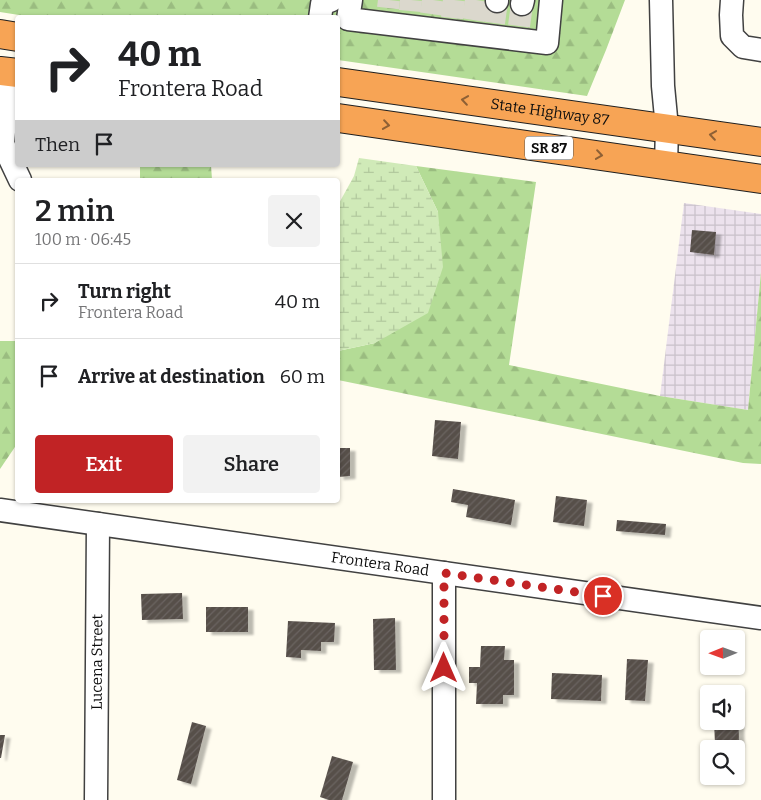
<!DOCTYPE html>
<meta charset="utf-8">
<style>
body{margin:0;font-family:Bitter,serif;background:#f2f2f2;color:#202124;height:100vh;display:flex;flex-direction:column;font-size:19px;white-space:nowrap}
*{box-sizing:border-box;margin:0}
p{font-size:16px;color:#757577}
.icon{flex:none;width:28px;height:28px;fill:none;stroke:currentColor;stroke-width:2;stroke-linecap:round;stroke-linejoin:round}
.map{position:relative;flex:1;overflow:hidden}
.drawer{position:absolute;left:15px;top:178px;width:325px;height:325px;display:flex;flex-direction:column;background:#fff;border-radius:5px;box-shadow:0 1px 4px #0004}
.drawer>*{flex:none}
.hud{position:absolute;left:15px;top:15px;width:325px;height:152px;border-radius:5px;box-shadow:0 1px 4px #0004;background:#fff;color:#202124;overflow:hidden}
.needle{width:32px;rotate:269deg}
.fabs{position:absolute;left:700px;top:630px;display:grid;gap:10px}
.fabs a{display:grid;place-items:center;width:45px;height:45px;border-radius:5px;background:#fff;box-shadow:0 1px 4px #0004;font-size:25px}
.pin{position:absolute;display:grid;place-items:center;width:42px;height:42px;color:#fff;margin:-21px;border:2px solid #fff;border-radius:50%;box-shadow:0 1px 5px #0007}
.me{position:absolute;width:55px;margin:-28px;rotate:0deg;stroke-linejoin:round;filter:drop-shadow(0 0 4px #0008)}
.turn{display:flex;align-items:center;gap:18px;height:105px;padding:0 20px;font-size:22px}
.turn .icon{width:65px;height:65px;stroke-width:2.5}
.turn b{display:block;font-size:35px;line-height:42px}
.then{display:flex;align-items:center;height:48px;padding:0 20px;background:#0003;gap:10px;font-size:19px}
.round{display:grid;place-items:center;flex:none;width:52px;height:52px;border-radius:5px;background:#f2f2f2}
.summary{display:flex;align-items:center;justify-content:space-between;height:85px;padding:0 20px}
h1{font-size:30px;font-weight:600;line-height:38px}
.button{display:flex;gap:10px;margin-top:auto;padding:10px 20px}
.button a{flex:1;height:58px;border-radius:5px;background:#c12325;color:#fff;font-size:20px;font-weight:600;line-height:58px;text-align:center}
.button a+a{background:#f2f2f2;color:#202124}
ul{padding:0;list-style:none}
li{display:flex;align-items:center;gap:15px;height:75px;padding:0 20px;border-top:1px solid #e0e0e0}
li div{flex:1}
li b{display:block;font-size:19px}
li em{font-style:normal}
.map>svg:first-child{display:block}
</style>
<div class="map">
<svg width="761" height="800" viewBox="0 0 761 800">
<defs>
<pattern id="industrial-grid" width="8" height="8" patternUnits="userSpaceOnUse" patternTransform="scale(1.25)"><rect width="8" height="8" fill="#ece2ed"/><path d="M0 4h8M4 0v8" fill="none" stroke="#c9c1ca"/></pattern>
<pattern id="forest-firs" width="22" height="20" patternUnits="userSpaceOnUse" patternTransform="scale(1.25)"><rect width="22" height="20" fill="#b4dc96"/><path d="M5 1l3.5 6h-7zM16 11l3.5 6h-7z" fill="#9abc80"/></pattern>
<pattern id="wetland-marsh" width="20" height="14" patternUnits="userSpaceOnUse" patternTransform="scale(1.25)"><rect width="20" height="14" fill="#d0eab8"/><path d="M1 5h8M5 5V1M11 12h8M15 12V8" fill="none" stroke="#b1c89d"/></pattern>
<pattern id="building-hatch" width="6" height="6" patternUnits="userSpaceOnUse" patternTransform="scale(1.25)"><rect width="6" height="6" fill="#574f4a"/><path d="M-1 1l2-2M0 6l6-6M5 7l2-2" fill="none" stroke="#6a6460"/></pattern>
<filter id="shadow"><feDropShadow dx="5.5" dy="3" stdDeviation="1" flood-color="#0004"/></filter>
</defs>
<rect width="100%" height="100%" fill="#fffcef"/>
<polygon fill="url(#industrial-grid)" points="684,203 761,214 761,272 748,410 660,396"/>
<g fill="url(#forest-firs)">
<polygon points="0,0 625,0 606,50 587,96 338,60 338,18 38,18 0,12"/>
<polygon points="140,165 211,165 212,180 140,180"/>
<polygon points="416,166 536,182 509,365 660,396 748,410 761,272 761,464 743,463 338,380 338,351 375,343 438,212"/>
<polygon points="0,341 17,341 17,444 0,469"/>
</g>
<polygon fill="url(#wetland-marsh)" points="359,158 416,166 438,212 443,267 428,313 375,343 338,351 338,205 354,176"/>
<g fill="url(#building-hatch)" filter="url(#shadow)">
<polygon points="692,230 716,232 714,255 690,252"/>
<polygon points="435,420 461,422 458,459 432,456"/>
<polygon points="338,448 350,448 350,476 338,477"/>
<polygon points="453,489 515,500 511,525 466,517 468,505 451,502"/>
<polygon points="556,496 587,500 584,526 553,522"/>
<polygon points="617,520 666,524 665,535 616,531"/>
<polygon points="182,593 183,619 142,620 141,594"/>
<rect x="206" y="607" width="42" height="25"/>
<polygon points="395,618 396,670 374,670 373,619"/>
<polygon points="288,621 335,623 334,642 321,642 321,651 301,650 301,658 286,657"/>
<polygon points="481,646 505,646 504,660 514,660 514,695 503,695 503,704 476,704 477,683 469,683 469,667 480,667"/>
<polygon points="627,659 648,660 645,701 625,700"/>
<polygon points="552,673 602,675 601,701 551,699"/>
<polygon points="714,685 738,685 739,744 715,744 714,721 736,721 736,694 714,694"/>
<polygon points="192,722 206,726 191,784 177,780"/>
<polygon points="0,735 5,735 1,758 0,758"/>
<polygon points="332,756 353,762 342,800 329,800 320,797"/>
</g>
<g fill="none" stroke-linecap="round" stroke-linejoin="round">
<g stroke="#dbd8cd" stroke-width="22" stroke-dasharray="22 11" stroke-linecap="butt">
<polyline points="388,8 389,0"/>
<polyline points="410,11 411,0"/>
<polyline points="431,14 433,0"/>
<polyline points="452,18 454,0"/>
<polyline points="473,20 476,0"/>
<polyline points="494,23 497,1"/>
<polyline points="519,26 522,4"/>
</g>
<g stroke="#414141" stroke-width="25">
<g id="minor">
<polyline points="351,0 348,19 547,43 551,0"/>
<polyline points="661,0 663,86 667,128 666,164"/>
<polyline points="732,0 731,15 732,36 743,47 761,50"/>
<polyline points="497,1 497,0"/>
<polyline points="522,4 523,0"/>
<polyline points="320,18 322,4 332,0"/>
<polyline points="0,144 3,144 9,72"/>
<polyline points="3,144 20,180"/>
<path id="s1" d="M0,510L761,618"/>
<path id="s2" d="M96,800L98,524"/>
<polyline points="444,800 444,573"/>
</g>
</g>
<g stroke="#1f1f1f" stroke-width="30">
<g id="highway">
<polyline points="0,34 18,37"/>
<polyline points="0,71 18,73"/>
<path id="s3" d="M338,82L761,142"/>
<polyline points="338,118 761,179"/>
</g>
</g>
<use href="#minor" stroke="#fff" stroke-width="22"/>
<use href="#highway" stroke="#f7a455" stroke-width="28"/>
</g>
<defs><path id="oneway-chevron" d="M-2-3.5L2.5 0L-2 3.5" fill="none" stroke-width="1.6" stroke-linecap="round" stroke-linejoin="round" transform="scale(1.25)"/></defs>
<g stroke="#8e6035">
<use href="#oneway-chevron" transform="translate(465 100) rotate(-172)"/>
<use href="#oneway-chevron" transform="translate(386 125) rotate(8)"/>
<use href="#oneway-chevron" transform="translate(713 135) rotate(-172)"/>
<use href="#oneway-chevron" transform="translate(599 155) rotate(8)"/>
</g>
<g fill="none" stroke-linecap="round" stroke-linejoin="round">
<polyline stroke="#c12325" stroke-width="9" stroke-dasharray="0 16.2" points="444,668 444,573 603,596"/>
</g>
<g text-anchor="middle" stroke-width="5" stroke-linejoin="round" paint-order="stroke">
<rect fill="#fff" stroke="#565656" stroke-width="1" x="525" y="136.5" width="48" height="23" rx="4"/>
<g font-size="14" font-weight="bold" fill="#0e0e0e">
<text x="549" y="153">SR 87</text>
</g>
<g font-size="15" fill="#0e0e0e" stroke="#fff">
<text dy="5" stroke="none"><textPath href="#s3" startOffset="214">State Highway 87</textPath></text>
<text dy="5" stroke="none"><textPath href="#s1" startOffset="384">Frontera Road</textPath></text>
<text dy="5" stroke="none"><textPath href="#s2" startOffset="138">Lucena Street</textPath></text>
</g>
</g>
</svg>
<div class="fabs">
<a><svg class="needle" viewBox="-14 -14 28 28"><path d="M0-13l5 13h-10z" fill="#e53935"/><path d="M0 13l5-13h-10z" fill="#757577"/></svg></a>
<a><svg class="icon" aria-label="sound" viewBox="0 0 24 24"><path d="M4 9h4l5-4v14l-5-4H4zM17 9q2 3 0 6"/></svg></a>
<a><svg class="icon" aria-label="search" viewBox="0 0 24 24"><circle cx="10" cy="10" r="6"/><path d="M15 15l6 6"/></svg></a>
</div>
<div class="pin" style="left:603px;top:596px;background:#d93025"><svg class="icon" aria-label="arrive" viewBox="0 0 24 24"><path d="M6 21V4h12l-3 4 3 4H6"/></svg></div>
<svg class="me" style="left:444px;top:668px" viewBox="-20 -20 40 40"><path d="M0-17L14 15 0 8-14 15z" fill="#c12325" stroke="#fff" stroke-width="4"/></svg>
<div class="hud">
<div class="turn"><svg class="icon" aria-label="right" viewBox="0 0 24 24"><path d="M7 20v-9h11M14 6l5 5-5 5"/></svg><div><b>40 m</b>Frontera Road</div></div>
<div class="then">Then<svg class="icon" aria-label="arrive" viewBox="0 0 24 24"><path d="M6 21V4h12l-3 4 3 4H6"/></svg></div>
</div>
<section class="drawer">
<div class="summary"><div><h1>2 min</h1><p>100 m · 06:45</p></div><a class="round"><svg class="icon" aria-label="close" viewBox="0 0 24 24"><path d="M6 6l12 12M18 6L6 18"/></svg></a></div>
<ul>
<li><svg class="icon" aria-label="right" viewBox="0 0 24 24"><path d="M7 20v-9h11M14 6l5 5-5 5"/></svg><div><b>Turn right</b><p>Frontera Road</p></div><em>40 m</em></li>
<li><svg class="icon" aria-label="arrive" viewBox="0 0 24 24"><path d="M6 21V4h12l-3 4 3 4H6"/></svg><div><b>Arrive at destination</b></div><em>60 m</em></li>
</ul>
<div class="button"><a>Exit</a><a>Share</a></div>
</section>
</div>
